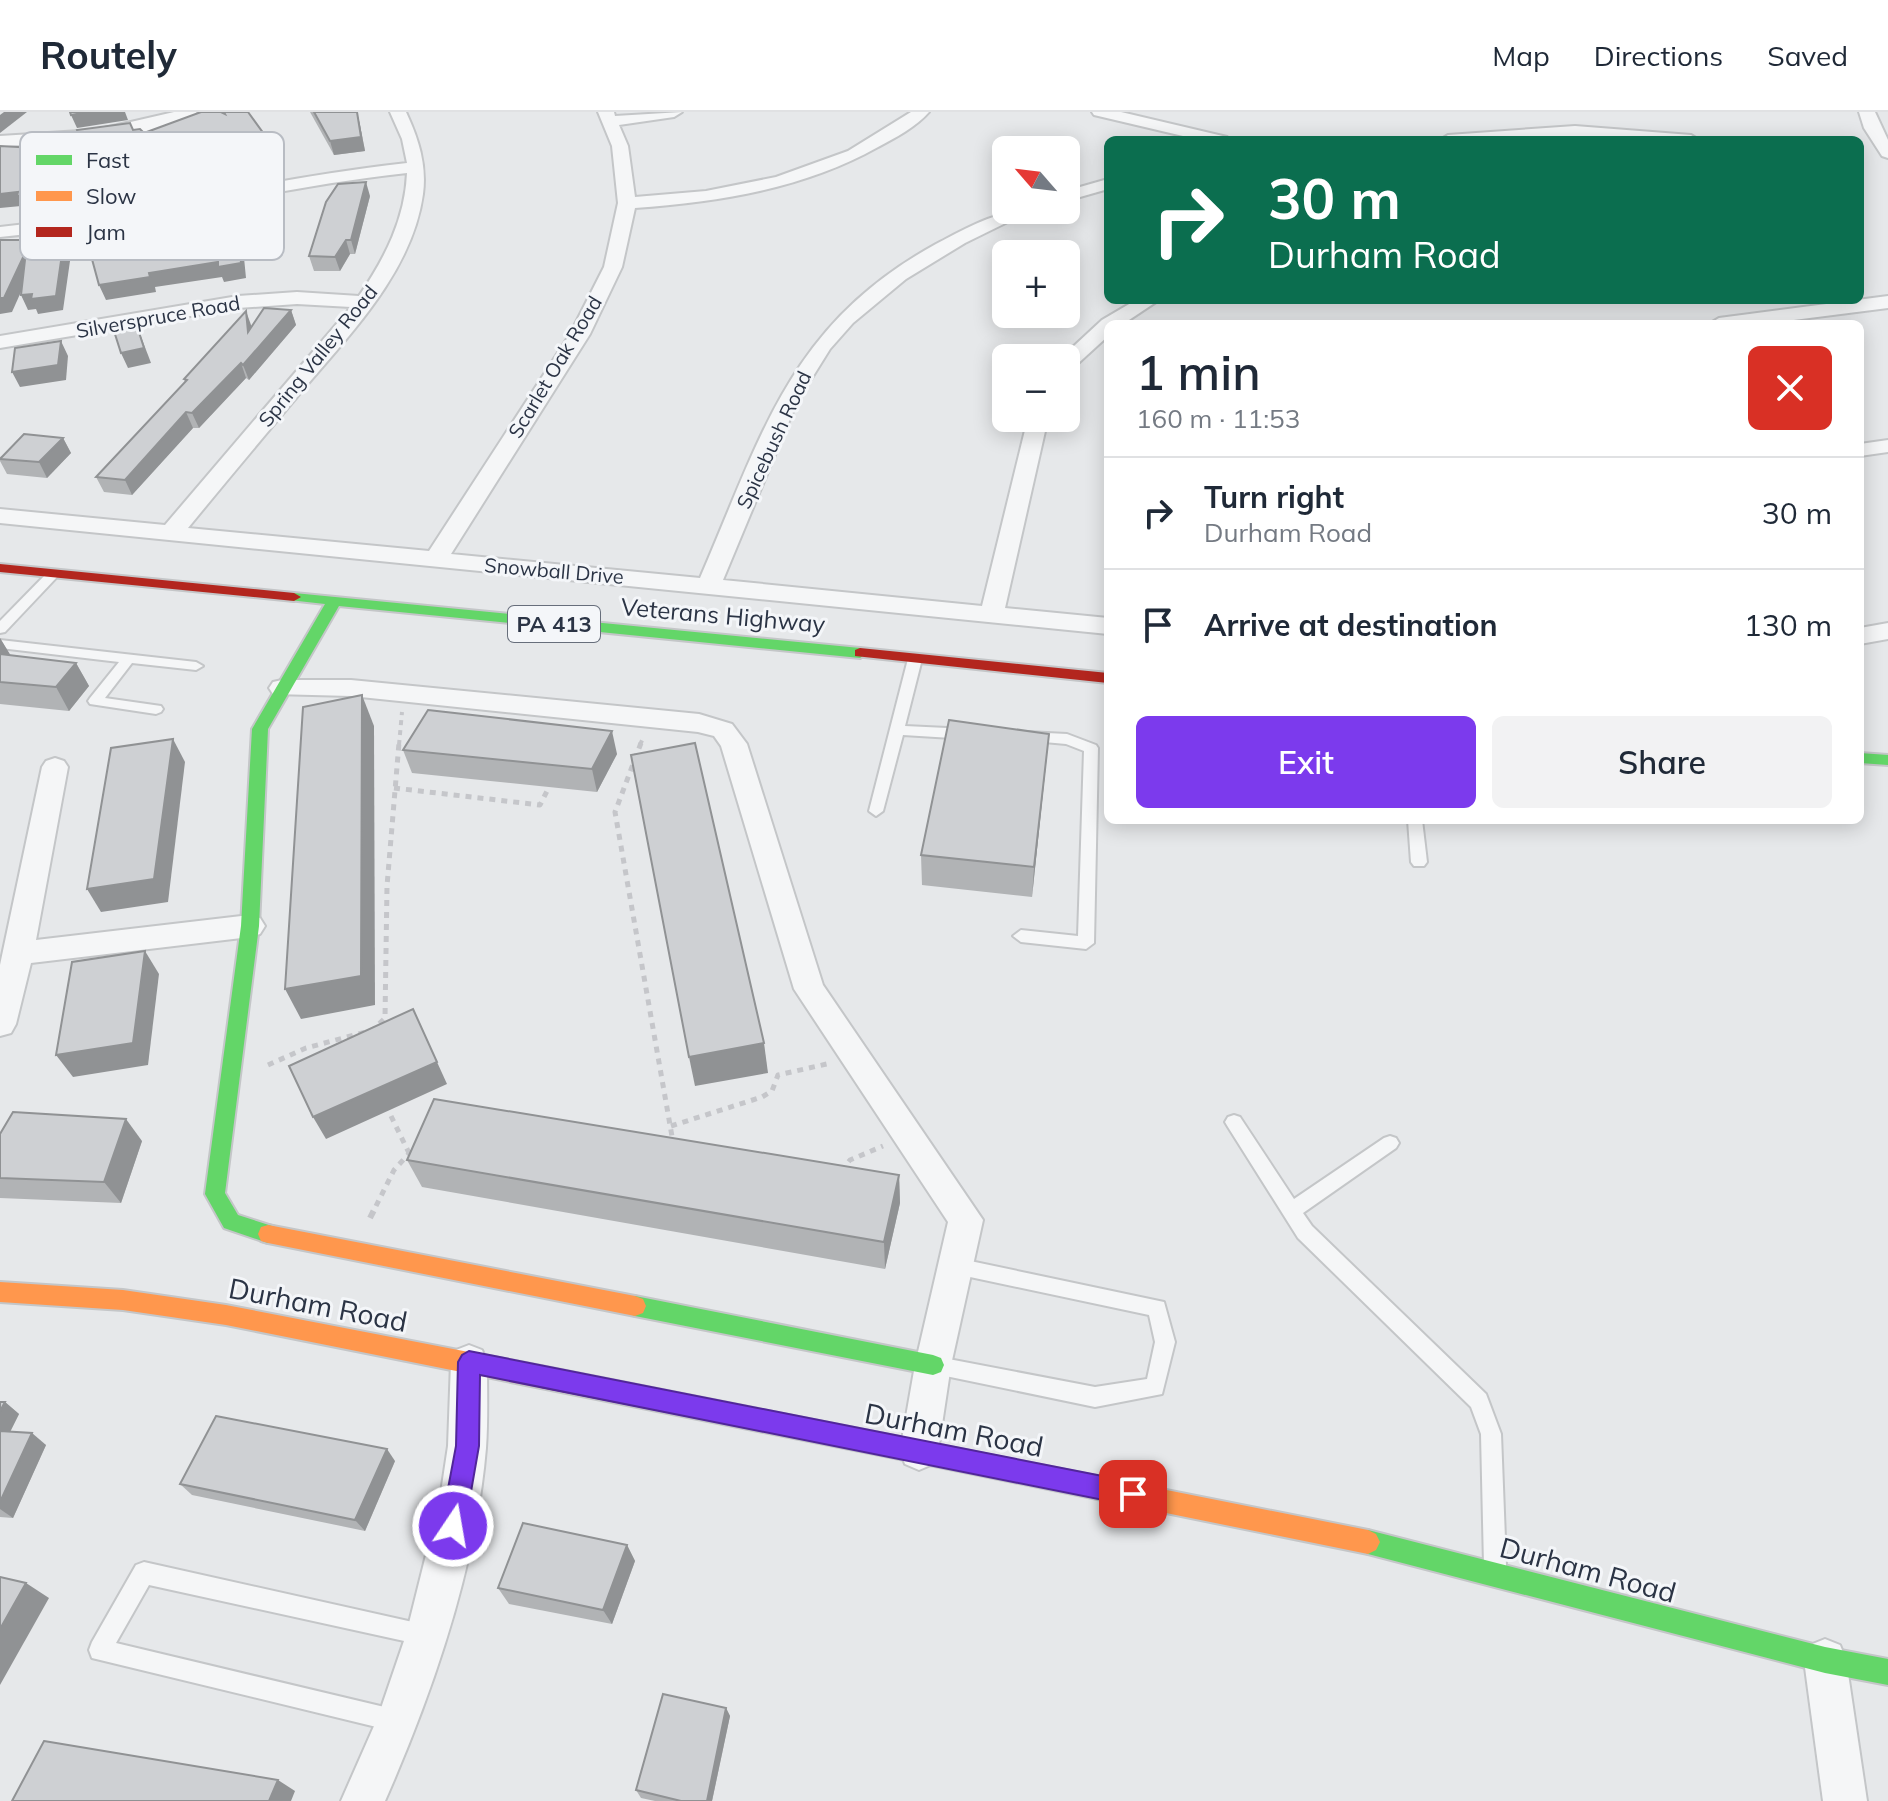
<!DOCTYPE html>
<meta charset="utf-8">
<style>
body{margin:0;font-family:Mulish,sans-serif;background:#f2f2f3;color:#1f2937;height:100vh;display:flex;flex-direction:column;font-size:30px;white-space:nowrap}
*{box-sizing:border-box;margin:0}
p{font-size:26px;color:#747a83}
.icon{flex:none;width:44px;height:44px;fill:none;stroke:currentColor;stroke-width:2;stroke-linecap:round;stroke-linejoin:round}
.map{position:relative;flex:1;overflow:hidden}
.drawer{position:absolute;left:1104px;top:208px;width:760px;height:504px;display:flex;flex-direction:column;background:#fff;border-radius:12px;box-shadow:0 4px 20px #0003}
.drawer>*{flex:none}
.banner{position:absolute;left:1104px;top:24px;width:760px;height:168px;border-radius:12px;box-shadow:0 4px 20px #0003;background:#0b6e4f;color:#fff;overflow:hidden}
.needle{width:52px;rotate:298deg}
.tools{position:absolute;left:992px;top:24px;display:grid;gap:16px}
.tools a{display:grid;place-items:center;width:88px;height:88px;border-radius:12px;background:#fff;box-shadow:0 4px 20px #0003;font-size:40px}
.pin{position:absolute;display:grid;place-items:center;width:68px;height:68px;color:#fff;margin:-34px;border-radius:16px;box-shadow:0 4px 12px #0006}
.me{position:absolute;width:88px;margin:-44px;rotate:12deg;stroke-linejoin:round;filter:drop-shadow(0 0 6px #0008)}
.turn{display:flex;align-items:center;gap:28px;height:168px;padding:0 32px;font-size:36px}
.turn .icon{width:104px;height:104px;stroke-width:2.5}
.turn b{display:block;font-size:56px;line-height:68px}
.round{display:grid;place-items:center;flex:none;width:84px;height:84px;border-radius:12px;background:#f2f2f3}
.overview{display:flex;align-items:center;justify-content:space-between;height:136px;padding:0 32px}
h1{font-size:48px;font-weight:600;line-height:60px}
.action{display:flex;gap:16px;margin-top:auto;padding:16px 32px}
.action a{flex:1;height:92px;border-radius:12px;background:#7c3aed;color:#fff;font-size:32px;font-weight:600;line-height:92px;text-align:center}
.action a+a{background:#f2f2f3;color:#1f2937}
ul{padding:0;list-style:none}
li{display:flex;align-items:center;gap:24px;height:112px;padding:0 32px;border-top:2px solid #e0e1e3}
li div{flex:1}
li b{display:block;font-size:30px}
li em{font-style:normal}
header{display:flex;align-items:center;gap:48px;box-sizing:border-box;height:112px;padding:0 40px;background:#fff;border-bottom:2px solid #e0e1e3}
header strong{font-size:38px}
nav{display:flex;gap:44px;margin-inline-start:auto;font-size:28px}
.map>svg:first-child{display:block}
</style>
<header>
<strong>Routely</strong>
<nav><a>Map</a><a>Directions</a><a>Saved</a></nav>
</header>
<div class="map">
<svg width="1888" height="1689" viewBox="0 0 1888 1689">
<rect width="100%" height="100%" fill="#e6e8ea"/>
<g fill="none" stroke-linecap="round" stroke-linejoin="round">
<g stroke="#c4c6c8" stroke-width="4">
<g id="lane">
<polygon points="53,458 59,462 57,465 5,520 0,521 0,509 49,459"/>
<polygon points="0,528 196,550 203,554 196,558 132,551 105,586 161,594 163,597 161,600 156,602 90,592 88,589 90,586 119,550 0,536"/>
<polygon points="915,543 922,547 905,614 968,617 975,622 968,627 903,623 883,699 876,704 869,699 908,547"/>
<polygon points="1027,620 1067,622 1096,633 1098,636 1094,831 1086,837 1021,830 1013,824 1021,818 1078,824 1084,639 1066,632 1022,628 1020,625 1022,622"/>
<polygon points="1408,708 1422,708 1427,750 1424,754 1414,754 1411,750"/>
<polygon points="1234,1003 1240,1005 1294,1087 1384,1026 1390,1024 1396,1026 1399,1031 1396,1036 1303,1101 1312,1114 1486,1282 1501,1322 1506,1453 1503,1461 1495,1464 1487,1461 1484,1453 1481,1322 1471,1295 1298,1126 1228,1015 1225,1010 1228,1005"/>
<polygon points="956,1146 1164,1190 1175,1230 1162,1282 1095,1295 931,1261 928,1254 931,1247 938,1245 1095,1275 1147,1267 1155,1230 1149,1203 956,1162 949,1160 947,1154 949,1148"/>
<polygon points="144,1450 435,1515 438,1523 435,1531 427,1534 149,1473 116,1531 397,1598 405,1601 408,1609 405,1617 397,1620 92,1546 89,1538 92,1530 136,1453"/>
</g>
</g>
<g stroke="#c4c6c8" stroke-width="4">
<g id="street">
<path d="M174,0H197C168,27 42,33 0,34V24L96,18Z"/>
<path d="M390,0H406C418,26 427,52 423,82C412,162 346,226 297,285C260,329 224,372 188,416L429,439L570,222L604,155L618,91L612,34L598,0H614L615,4L682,0L674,5L619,13L628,34L635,85L706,79L776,65L848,39L911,0H929C916,15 895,26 878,35C803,77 719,90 635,96L622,155L590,222L451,442L700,466C762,323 789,213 936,132C967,116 997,98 1032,98L965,131L906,167L853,211L830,237L797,290L723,468L982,494L1028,306H1048L1005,496L1108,506V522L0,411V397L165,413L351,195L297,192L238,196L0,236V224L238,184L297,180L359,184C385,146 405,107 407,61C270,76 137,112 0,125V115C137,101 270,66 407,51L402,27Z"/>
<polygon points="1092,0 1121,0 1227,25 1229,28 1200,28 1094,3"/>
<polygon points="1859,0 1875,0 1888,28 1888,46 1882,44 1864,16"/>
<polygon points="1575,14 1691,23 1699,28 1575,24 1440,28 1448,23"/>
<polygon points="1108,67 1108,77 1066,89 1066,79"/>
<polygon points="1888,184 1888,196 1763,212 1709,212 1719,206"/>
<polygon points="1136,188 1159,188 1123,212 1108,212 1108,224 1073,256 1066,258 1066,246 1061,246 1102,208"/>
<polygon points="1888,328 1888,340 1860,344 1860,332"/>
<polygon points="1888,511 1888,527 1860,532 1860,516"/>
<polygon points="282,568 351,568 699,602 732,612 747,632 823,873 983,1108 951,1253 938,1339 933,1352 919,1358 905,1352 900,1339 915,1253 948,1110 794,877 721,634 714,624 698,620 351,584 273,582 269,576 273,570"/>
<polygon points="55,646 64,649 68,655 36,828 250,803 260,806 265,814 260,822 250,825 31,851 16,912 11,921 0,924 0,853 42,655 46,649"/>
<path d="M469,1233L482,1238L487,1250C487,1278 488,1308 486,1336C476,1455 433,1580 385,1689H341L378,1605L406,1523L440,1387L448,1334L451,1250L456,1238Z"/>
<polygon points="1825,1527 1840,1533 1846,1548 1867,1689 1823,1689 1804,1548 1810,1533"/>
</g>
</g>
<g stroke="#c4c6c8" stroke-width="4">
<g id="fast">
<polygon points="294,481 860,536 867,541 860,546 339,494 268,617 259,814 225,1081 238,1103 275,1115 278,1122 275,1129 268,1131 224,1116 205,1082 241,814 252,617 325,492 289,488 287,485"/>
<polygon points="1860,641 1888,643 1888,653 1860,651"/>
<polygon points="635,1184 933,1243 941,1246 944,1253 941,1260 933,1263 635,1204 627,1201 624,1194 627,1187"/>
<polygon points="1368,1418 1825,1535 1888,1547 1888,1573 1825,1561 1368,1442 1360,1438 1356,1430 1360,1422"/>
</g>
</g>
<g stroke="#c4c6c8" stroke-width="4">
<g id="slow">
<polygon points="268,1113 635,1184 643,1187 646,1194 643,1201 635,1204 268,1131 261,1129 258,1122 261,1115"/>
<polygon points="0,1170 123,1178 226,1193 541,1254 549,1258 552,1265 549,1272 541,1276 226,1213 123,1198 0,1190"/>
<polygon points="890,1323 1368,1418 1376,1422 1380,1430 1376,1438 1368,1442 890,1345 882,1342 879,1334 882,1326"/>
</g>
</g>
<g stroke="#c4c6c8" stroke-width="4">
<g id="jam">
<polygon points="0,452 294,481 301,485 294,489 0,460"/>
<polygon points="860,536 1108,561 1108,571 855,544 855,538"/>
<polygon points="541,1254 890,1323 898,1326 901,1334 898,1342 890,1345 541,1276 533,1272 530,1265 533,1258"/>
</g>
</g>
<g stroke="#c5c6ca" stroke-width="4" stroke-dasharray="5 5" stroke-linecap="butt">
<polyline points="399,633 402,600"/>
<polyline points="640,633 643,626"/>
</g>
<g stroke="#c5c6ca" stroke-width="5" stroke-dasharray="6 6" stroke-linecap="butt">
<polyline points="641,631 615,700 673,1030"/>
<polyline points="394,676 540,693 547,679"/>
<polyline points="268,953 306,936 373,918 385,906 387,774 399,631"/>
<polyline points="391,1004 409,1041"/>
<polyline points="671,1014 762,985 772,979 778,963 831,951"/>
<polyline points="841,1059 850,1048 883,1034"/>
<polyline points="376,1094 394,1058 416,1034"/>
</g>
<polyline stroke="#c5c6ca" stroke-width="6" stroke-dasharray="8 8" stroke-linecap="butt" points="370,1106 377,1092"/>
<use href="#lane" fill="#f5f6f7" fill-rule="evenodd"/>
<use href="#street" fill="#f5f6f7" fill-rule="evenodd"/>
<use href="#fast" fill="#63d668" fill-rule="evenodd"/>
<use href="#slow" fill="#ff974d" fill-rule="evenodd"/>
<use href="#jam" fill="#b3261e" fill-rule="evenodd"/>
</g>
<g fill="#b1b3b5">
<polygon points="222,0 248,0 277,40 282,54 220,62 209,66 211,69 188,74 185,68 131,80 132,93 83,101 78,89 76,102 54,104 50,96 23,99 21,94 35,36 81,29 133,18 144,21"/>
<polygon points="310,0 357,0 360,13 365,39 334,43"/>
<polygon points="370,84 355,142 350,142 340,159 314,159 309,144"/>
<polygon points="291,198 296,213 249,268 246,266 199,316 193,316 132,383 104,380 96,365 185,270 184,267 251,215"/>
<polygon points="63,326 71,341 47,366 7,362 0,349 0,345"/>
<polygon points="0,526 10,543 76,551 89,574 69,599 0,592"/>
<polygon points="1049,622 1032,785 922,773 921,743"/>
<polygon points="403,638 617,642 597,680 412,661"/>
<polygon points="0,1022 142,1029 121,1091 0,1086"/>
<polygon points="407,1048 899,1063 900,1091 885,1157 422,1075"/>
<polygon points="0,1290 5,1290 19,1302 10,1320 46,1333 13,1406 0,1405"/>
<polygon points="395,1349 365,1419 192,1383 180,1372"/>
<polygon points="627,1433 635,1449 612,1512 509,1492 498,1476"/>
<polygon points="726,1596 730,1604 712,1689 655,1689 641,1686 636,1678"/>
</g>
<g fill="#909294">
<polygon points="4,0 27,0 0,21 0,3"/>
<polygon points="88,0 125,0 128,8 77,16 71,3"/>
<polygon points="357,0 360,13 365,39 334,43 330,29"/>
<polygon points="277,40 282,54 220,62 209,66 211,69 188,74 182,60 215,48"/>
<polygon points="180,55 185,68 131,80 132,93 83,101 78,89 76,102 70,88 73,67"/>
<polygon points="366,70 370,84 355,142 351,128"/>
<polygon points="18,80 47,82 47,90 50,96 23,99 21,94 0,96 0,82"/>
<polygon points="235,91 240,105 246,166 224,170 222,165 155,175 156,180 106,188 99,173 149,161"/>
<polygon points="64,128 71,142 63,198 38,202 36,197 28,198 21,183"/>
<polygon points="346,128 350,142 340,159 335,145"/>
<polygon points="26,139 33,153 12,200 0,202 0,186"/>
<polygon points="291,198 296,213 249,268 243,253"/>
<polygon points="246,199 251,213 254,235 248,220"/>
<polygon points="137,214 151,251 128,256 121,241"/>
<polygon points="61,229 68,244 66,268 20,275 12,260"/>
<polygon points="241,251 246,266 199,316 192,301"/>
<polygon points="186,300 193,316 132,383 125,368"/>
<polygon points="63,326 71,341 47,366 39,350"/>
<polygon points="0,526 11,544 0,556"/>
<polygon points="76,551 89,574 69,599 56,575"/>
<polygon points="362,583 374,614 375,893 301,907 285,877"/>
<polygon points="612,619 617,642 597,680 592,657"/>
<polygon points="1049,622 1046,652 1032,785 1034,755"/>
<polygon points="173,627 185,650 168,790 101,800 87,777"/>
<polygon points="145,839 159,862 148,953 73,965 56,943"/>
<polygon points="764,931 768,961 695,974 689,945"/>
<polygon points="437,950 447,972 326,1027 313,1005"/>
<polygon points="126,1007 142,1029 121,1091 104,1070"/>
<polygon points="899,1063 900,1091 885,1157 884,1130"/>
<polygon points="5,1290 19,1302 5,1330 0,1326 0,1299"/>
<polygon points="32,1321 46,1333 13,1406 0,1397 0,1390"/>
<polygon points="387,1337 395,1349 365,1419 355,1408"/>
<polygon points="627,1433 635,1449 612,1512 603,1498"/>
<polygon points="26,1471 49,1486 0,1573 0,1517"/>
<polygon points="726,1596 730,1604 712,1689 707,1689"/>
<polygon points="278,1668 295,1679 291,1689 269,1689"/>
</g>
<g fill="#ced0d3" stroke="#909294" stroke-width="2">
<polygon points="70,0 88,0 71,3"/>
<polygon points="201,0 221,0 225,2 224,0 248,0 277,40 215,48 204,52 206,55 182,60 180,55 125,66 127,79 77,87 73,67 70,88 47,90 47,82 17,84 18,80 0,82 0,34 35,36 36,32 81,29 77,18 130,11 133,18 140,17 144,21"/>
<polygon points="314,0 357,0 361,25 330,29"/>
<polygon points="366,70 351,128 346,128 335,145 309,144 326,90 338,72"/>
<polygon points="235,91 241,151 218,155 218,150 149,161 150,165 99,173 80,103 128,95 130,108 161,101 163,106"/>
<polygon points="0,128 64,128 56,184 31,187 32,182 21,183 26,139 4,186 0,186"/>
<polygon points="264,196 291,198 243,253 241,251 192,301 186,300 125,368 96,365 187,268 184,267 246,199 248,220"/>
<polygon points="137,214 144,236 121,241 114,219"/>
<polygon points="61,229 58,253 12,260 15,236"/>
<polygon points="24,322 63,326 39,350 0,347"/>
<polygon points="0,542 76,551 56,575 0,570"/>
<polygon points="362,583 361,864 285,877 303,595"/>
<polygon points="428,598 612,619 592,657 403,638"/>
<polygon points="949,608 1049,622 1034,755 921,743"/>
<polygon points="173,627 154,767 87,777 111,636"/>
<polygon points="695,631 764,931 689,945 631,643"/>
<polygon points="145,839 133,931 56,943 72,850"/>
<polygon points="413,897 437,950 313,1005 289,954"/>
<polygon points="434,987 899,1063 884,1130 407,1048"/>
<polygon points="13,1000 126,1007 104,1070 0,1066 0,1022"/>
<polygon points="0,1290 5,1290 0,1299"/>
<polygon points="216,1304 387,1337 355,1408 180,1372"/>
<polygon points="0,1319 32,1321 0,1390"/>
<polygon points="523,1411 627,1433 603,1498 498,1476"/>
<polygon points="0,1465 26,1471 0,1517"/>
<polygon points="663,1582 726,1596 707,1689 681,1689 636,1678"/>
<polygon points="44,1629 278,1668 269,1689 12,1689"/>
</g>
<polygon fill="#7c3aed" stroke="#51269a" stroke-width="2" points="469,1239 1133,1370 1142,1374 1145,1382 1142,1390 1133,1394 480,1263 479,1334 465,1414 462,1423 453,1426 445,1423 441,1414 456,1334 458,1250 462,1243"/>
<g text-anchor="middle" stroke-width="6" stroke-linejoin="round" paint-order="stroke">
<g font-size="20" fill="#2b3445" stroke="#f4f6f9">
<text transform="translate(158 205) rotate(-10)" y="7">Silverspruce Road</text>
<text transform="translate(318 244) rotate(-51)" y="7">Spring Valley Road</text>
<text transform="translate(555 255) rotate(-59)" y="7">Scarlet Oak Road</text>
<text transform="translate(774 328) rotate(-65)" y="7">Spicebush Road</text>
<text transform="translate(554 459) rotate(5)" y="7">Snowball Drive</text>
</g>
<rect fill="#f4f6f9" stroke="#676e7b" stroke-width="2" x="508" y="494" width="92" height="36" rx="6"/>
<g font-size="22" font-weight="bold" fill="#2b3445">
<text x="554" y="520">PA 413</text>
</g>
<g font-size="24" fill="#2b3445" stroke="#f4f6f9">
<text transform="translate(723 504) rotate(5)" y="8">Veterans Highway</text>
</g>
<g font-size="28" fill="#2b3445" stroke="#f4f6f9">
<text transform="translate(318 1193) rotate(11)" y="10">Durham Road</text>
<text transform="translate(954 1318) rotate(11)" y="10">Durham Road</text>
<text transform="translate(1588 1458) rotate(15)" y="10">Durham Road</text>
</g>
</g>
<rect x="20" y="20" width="264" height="128" rx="12" fill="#f4f6f9" stroke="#b8bcc3" stroke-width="2"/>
<rect x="36" y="43" width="36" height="10" fill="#63d668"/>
<rect x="36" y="79" width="36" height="10" fill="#ff974d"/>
<rect x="36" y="115" width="36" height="10" fill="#b3261e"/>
<g font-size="22" fill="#2b3445">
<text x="86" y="56">Fast</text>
<text x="86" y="92">Slow</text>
<text x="86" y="128">Jam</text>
</g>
</svg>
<div class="tools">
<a><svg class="needle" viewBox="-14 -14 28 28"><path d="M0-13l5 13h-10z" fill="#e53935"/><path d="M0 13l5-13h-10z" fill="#747a83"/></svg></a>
<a>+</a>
<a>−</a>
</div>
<div class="pin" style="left:1133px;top:1382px;background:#d93025"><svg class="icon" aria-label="arrive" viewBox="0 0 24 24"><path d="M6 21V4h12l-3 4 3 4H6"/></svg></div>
<svg class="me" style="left:453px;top:1414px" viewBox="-20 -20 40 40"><circle r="17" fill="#7c3aed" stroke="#fff" stroke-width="3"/><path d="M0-11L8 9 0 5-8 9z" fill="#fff"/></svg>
<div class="banner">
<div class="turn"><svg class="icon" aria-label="right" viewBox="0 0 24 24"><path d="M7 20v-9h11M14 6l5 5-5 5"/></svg><div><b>30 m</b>Durham Road</div></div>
</div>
<section class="drawer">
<div class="overview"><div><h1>1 min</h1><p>160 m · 11:53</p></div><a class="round" style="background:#d93025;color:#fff"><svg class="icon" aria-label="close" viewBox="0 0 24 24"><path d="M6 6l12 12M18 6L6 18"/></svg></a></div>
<ul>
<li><svg class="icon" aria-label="right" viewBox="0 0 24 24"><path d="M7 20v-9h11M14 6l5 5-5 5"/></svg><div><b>Turn right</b><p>Durham Road</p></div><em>30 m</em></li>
<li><svg class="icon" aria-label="arrive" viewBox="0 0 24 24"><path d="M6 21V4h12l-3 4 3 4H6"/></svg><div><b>Arrive at destination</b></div><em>130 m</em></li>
</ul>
<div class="action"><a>Exit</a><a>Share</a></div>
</section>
</div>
